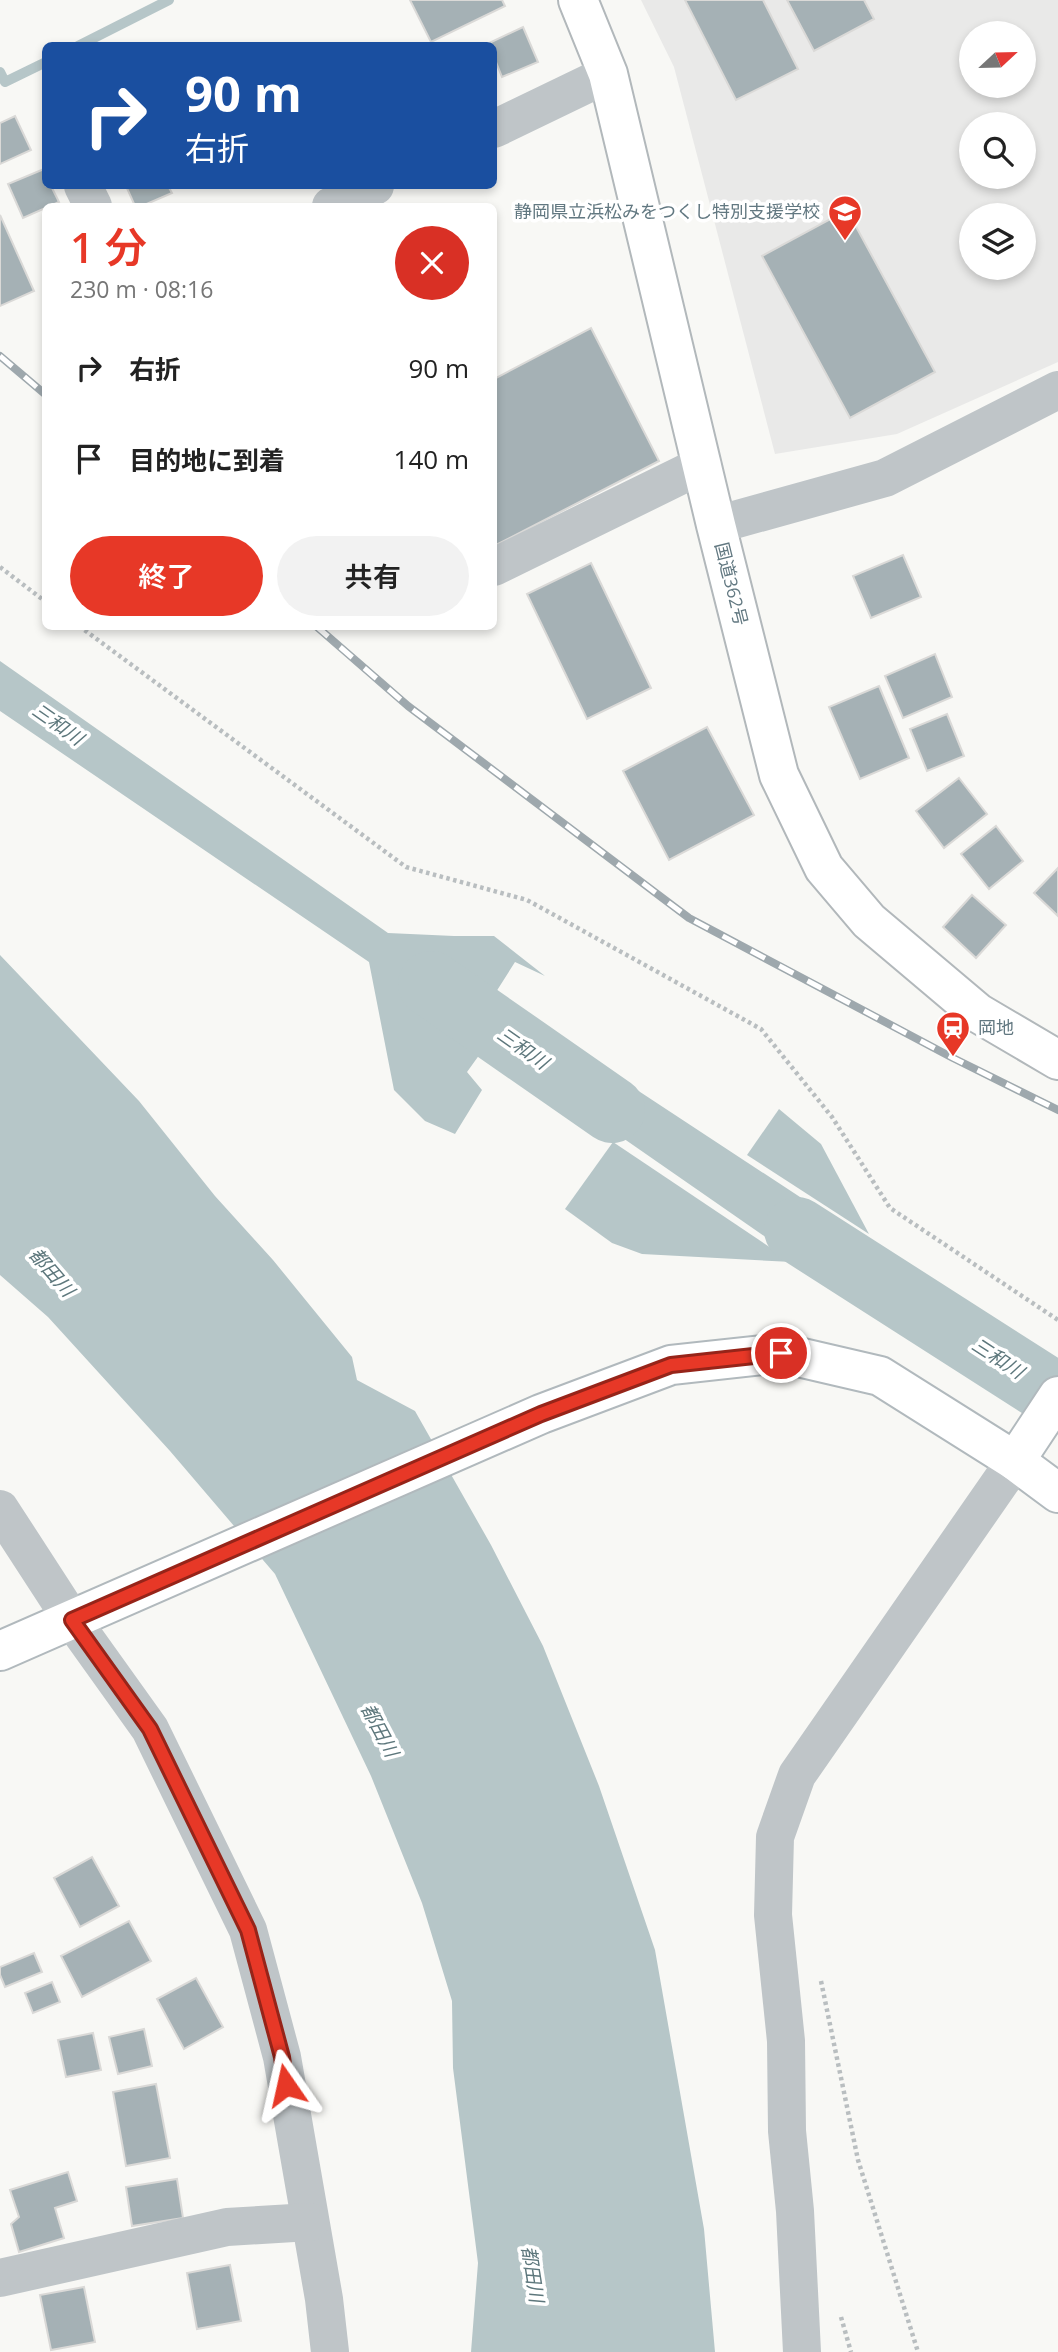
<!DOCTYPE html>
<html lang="ja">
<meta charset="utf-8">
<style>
body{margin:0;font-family:"Open Sans","Noto Sans JP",sans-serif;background:#f2f2f2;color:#222;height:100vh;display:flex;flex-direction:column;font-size:26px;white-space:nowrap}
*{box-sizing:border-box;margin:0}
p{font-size:23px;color:#767676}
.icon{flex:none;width:38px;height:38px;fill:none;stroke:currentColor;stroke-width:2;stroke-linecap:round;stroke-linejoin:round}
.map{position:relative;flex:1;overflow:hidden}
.drawer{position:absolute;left:42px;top:203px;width:455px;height:427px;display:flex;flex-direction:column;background:#fff;border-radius:10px;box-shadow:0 4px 10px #0003}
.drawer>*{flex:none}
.hud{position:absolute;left:42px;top:42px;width:455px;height:147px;border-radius:10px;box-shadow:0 4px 10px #0003;background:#1a4fa0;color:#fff;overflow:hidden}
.needle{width:46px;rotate:68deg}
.fabs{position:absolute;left:959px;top:21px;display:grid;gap:14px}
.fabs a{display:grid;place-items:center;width:77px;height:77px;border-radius:50%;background:#fff;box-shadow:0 4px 10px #0003;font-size:35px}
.pin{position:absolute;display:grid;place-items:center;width:60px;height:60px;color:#fff;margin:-30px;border:4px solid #fff;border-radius:50%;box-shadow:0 2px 7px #0007}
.me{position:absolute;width:77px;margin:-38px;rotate:349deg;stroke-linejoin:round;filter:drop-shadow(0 0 5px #0008)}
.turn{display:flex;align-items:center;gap:24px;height:147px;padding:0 28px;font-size:32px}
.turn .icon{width:91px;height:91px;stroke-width:2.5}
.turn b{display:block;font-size:49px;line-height:60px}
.round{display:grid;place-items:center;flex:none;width:74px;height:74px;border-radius:37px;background:#f2f2f2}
.head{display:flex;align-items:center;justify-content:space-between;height:119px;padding:0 28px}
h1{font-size:42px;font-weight:600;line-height:52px;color:#e73827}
.primary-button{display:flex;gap:14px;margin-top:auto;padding:14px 28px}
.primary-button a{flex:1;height:80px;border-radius:42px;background:#e73827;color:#fff;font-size:28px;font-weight:600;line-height:80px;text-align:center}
.primary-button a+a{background:#f2f2f2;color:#222}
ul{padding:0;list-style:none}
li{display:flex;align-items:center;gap:21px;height:91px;padding:0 28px}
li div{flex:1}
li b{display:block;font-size:26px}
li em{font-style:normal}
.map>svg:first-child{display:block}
</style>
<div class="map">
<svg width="1058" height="2352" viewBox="0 0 1058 2352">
<rect width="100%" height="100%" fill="#f8f8f5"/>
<path fill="#e9e9e8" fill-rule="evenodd" d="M641,0H1058V362L897,434L775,454L674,67ZM971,33H1024V86H971ZM971,124H1024V177H971ZM971,215H1024V268H971Z"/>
<g fill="#b6c6c8">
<polygon points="0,661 388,933 454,936 494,936 545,976 515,962 496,992 523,1012 497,1050 485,1047 467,1072 482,1090 455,1134 425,1121 394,1090 369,962 0,711"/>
<polygon points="0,955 139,1101 215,1196 273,1260 352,1357 357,1380 415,1411 491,1545 543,1646 599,1786 655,1950 704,2229 715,2352 471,2352 478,2263 453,2068 452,2001 422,1903 371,1776 275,1574 170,1451 48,1317 0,1275"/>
<polygon points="555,1036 876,1247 912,1303 852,1265 803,1263 548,1086 540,1089 525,1079"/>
<polygon points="779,1109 821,1144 869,1234 747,1155"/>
<polygon points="613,1142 792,1262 642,1254 612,1243 565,1209"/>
</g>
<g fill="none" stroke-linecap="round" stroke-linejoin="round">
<g stroke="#b6c6c8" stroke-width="10">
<polyline points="78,46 169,0"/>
<polyline points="0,72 5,82 46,62"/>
</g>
<g stroke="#b6c6c8" stroke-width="66">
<polyline points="431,984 612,1110"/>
<polyline points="797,1230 1058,1397"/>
</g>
</g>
<g fill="#a5b1b5" stroke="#dad9d7" stroke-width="2">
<polygon points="410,0 502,0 505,6 431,42"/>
<polygon points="685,0 763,0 798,69 736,100"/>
<polygon points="787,0 864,0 874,19 814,51"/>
<polygon points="523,27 538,62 502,77 494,57 494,46 487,44"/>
<polygon points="15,116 31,150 0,164 0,123"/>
<polygon points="44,169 46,186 51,186 59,202 23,218 8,184"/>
<polygon points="126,186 168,186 172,193 142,206 135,206"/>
<polygon points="847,210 935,372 850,418 762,256"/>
<polygon points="0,215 34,291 0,306"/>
<polygon points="591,328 659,461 494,546 494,379"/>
<polygon points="903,555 921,597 871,618 853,576"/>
<polygon points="591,563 651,688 587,719 527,594"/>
<polygon points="935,654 952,697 903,718 885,676"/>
<polygon points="879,686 909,758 860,779 829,707"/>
<polygon points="947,714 964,756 927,771 910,729"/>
<polygon points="707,727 754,815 669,860 623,771"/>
<polygon points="959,778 987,814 944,848 916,811"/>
<polygon points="996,826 1023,861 989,889 961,854"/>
<polygon points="1058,868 1058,916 1034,893"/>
<polygon points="972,895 1006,925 976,958 943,927"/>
<polygon points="92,1857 119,1906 80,1927 54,1878"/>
<polygon points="129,1921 151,1961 82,1997 61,1956"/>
<polygon points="34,1953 42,1972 5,1987 0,1975 0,1967"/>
<polygon points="196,1978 223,2027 184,2049 157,1999"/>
<polygon points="52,1982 60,2002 33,2013 25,1993"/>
<polygon points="144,2029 152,2066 118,2074 109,2037"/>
<polygon points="93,2033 101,2070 66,2077 58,2040"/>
<polygon points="156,2084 170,2158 126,2166 113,2092"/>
<polygon points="68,2172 77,2201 55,2208 64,2238 19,2252 11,2224 19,2217 10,2190"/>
<polygon points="177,2179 183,2218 132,2226 126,2187"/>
<polygon points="230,2265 241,2321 197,2329 187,2273"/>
<polygon points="84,2287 95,2342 51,2350 40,2295"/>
</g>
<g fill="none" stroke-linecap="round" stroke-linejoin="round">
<g stroke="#b1b9bd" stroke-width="42">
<g id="secondary">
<polyline points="1058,1396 1015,1461 1058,1493"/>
<polyline points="0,1651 541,1414 671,1365 781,1353 880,1376 1015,1461"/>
</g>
</g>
<g stroke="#b2b8bb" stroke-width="42">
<polyline id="highway" points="578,0 608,74 716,525 779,775 824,868 869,921 978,1013 1058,1060"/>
</g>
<g stroke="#b9bec0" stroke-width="4.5" stroke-dasharray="3.5 3.5" stroke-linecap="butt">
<polyline points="0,567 46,602"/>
<polyline points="79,626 406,867 527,900 761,1029 832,1117 890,1208 1058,1320"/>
<polyline points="821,1981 858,2160 918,2352"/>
<polyline points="841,2317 851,2352"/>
</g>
<g stroke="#bfc5c8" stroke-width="38">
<polyline points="494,129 608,74"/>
<polyline points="83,186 93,206"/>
<polyline points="331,206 375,186"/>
<polyline points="716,525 885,478 1058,390"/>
<polyline points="494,567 702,465"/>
<polyline points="0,1509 72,1620 150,1729 248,1930 282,2057 324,2299 330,2352"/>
<polyline points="0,2278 227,2227 310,2222"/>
<polyline points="802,2352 795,2211 787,2131 786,2041 773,1915 775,1837 797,1775 1015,1461"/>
</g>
<use href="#secondary" stroke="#fff" stroke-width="38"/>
<use href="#highway" stroke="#fff" stroke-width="38"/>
<g stroke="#9ea8ad" stroke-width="8">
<g id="rail">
<polyline points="0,356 46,395"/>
<polyline points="316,626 408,706 689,918 953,1058 1058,1110"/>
</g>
</g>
<use href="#rail" stroke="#fff" stroke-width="5" stroke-dasharray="16" stroke-linecap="butt"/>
</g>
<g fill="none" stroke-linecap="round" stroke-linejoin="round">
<g stroke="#962419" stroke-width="18">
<polyline id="route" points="286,2085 282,2057 248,1930 150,1729 72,1620 541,1414 671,1365 781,1353"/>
</g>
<use href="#route" stroke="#e73827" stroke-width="12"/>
</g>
<defs>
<g id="school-pin" transform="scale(1.75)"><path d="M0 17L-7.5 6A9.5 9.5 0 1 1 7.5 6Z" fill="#e73827" stroke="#fff"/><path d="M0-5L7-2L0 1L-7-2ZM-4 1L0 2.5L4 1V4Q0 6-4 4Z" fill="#fff"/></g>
<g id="station-pin" transform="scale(1.75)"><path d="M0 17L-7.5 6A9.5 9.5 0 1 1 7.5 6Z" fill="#e73827" stroke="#fff"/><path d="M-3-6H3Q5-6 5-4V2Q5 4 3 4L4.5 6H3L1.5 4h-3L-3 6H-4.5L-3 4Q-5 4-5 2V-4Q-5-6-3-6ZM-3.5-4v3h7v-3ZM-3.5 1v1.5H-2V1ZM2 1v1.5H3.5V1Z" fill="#fff"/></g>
</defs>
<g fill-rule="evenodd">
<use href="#school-pin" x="845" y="212"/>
<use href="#station-pin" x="953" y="1028"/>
</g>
<g text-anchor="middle" stroke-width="7" stroke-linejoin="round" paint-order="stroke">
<g font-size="18" fill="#627881" stroke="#fff" text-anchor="end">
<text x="820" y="218">静岡県立浜松みをつくし特別支援学校</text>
<text x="978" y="1034" text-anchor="start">岡地</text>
</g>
<g font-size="18" fill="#627881" stroke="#fff">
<text transform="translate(731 584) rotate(76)" y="6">国道362号</text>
</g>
<g font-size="19" font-style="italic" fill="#5d777c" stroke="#fff">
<text transform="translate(58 724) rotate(35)" y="7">三和川</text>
<text transform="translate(523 1048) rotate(35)" y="7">三和川</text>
<text transform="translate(52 1272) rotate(49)" y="7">都田川</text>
<text transform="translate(998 1358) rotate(33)" y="7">三和川</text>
<text transform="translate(380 1730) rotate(62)" y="7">都田川</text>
<text transform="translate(533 2274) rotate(81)" y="7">都田川</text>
</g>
</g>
</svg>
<div class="fabs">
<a><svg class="needle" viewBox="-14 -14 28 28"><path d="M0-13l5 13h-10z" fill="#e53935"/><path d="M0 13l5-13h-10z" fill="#767676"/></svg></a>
<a><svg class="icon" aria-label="search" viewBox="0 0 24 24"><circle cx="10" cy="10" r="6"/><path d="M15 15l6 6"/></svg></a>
<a><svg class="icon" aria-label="layers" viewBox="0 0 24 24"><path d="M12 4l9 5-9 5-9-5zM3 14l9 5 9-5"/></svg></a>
</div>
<div class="pin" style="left:781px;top:1353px;background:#d93025"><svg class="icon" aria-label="arrive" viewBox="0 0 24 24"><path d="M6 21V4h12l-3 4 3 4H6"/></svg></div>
<svg class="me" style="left:286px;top:2085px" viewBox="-20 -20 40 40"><path d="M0-17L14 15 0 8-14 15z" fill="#e73827" stroke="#fff" stroke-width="4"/></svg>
<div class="hud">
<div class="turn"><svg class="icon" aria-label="right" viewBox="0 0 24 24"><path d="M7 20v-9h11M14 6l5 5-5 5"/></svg><div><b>90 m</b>右折</div></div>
</div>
<section class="drawer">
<div class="head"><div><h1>1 分</h1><p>230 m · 08:16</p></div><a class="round" style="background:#d93025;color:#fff"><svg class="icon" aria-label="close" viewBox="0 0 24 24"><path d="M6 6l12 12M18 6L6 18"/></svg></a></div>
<ul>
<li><svg class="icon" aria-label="right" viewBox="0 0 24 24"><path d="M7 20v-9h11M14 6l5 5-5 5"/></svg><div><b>右折</b></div><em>90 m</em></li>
<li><svg class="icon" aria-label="arrive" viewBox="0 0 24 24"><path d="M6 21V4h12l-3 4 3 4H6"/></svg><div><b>目的地に到着</b></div><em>140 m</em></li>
</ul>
<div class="primary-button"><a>終了</a><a>共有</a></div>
</section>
</div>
